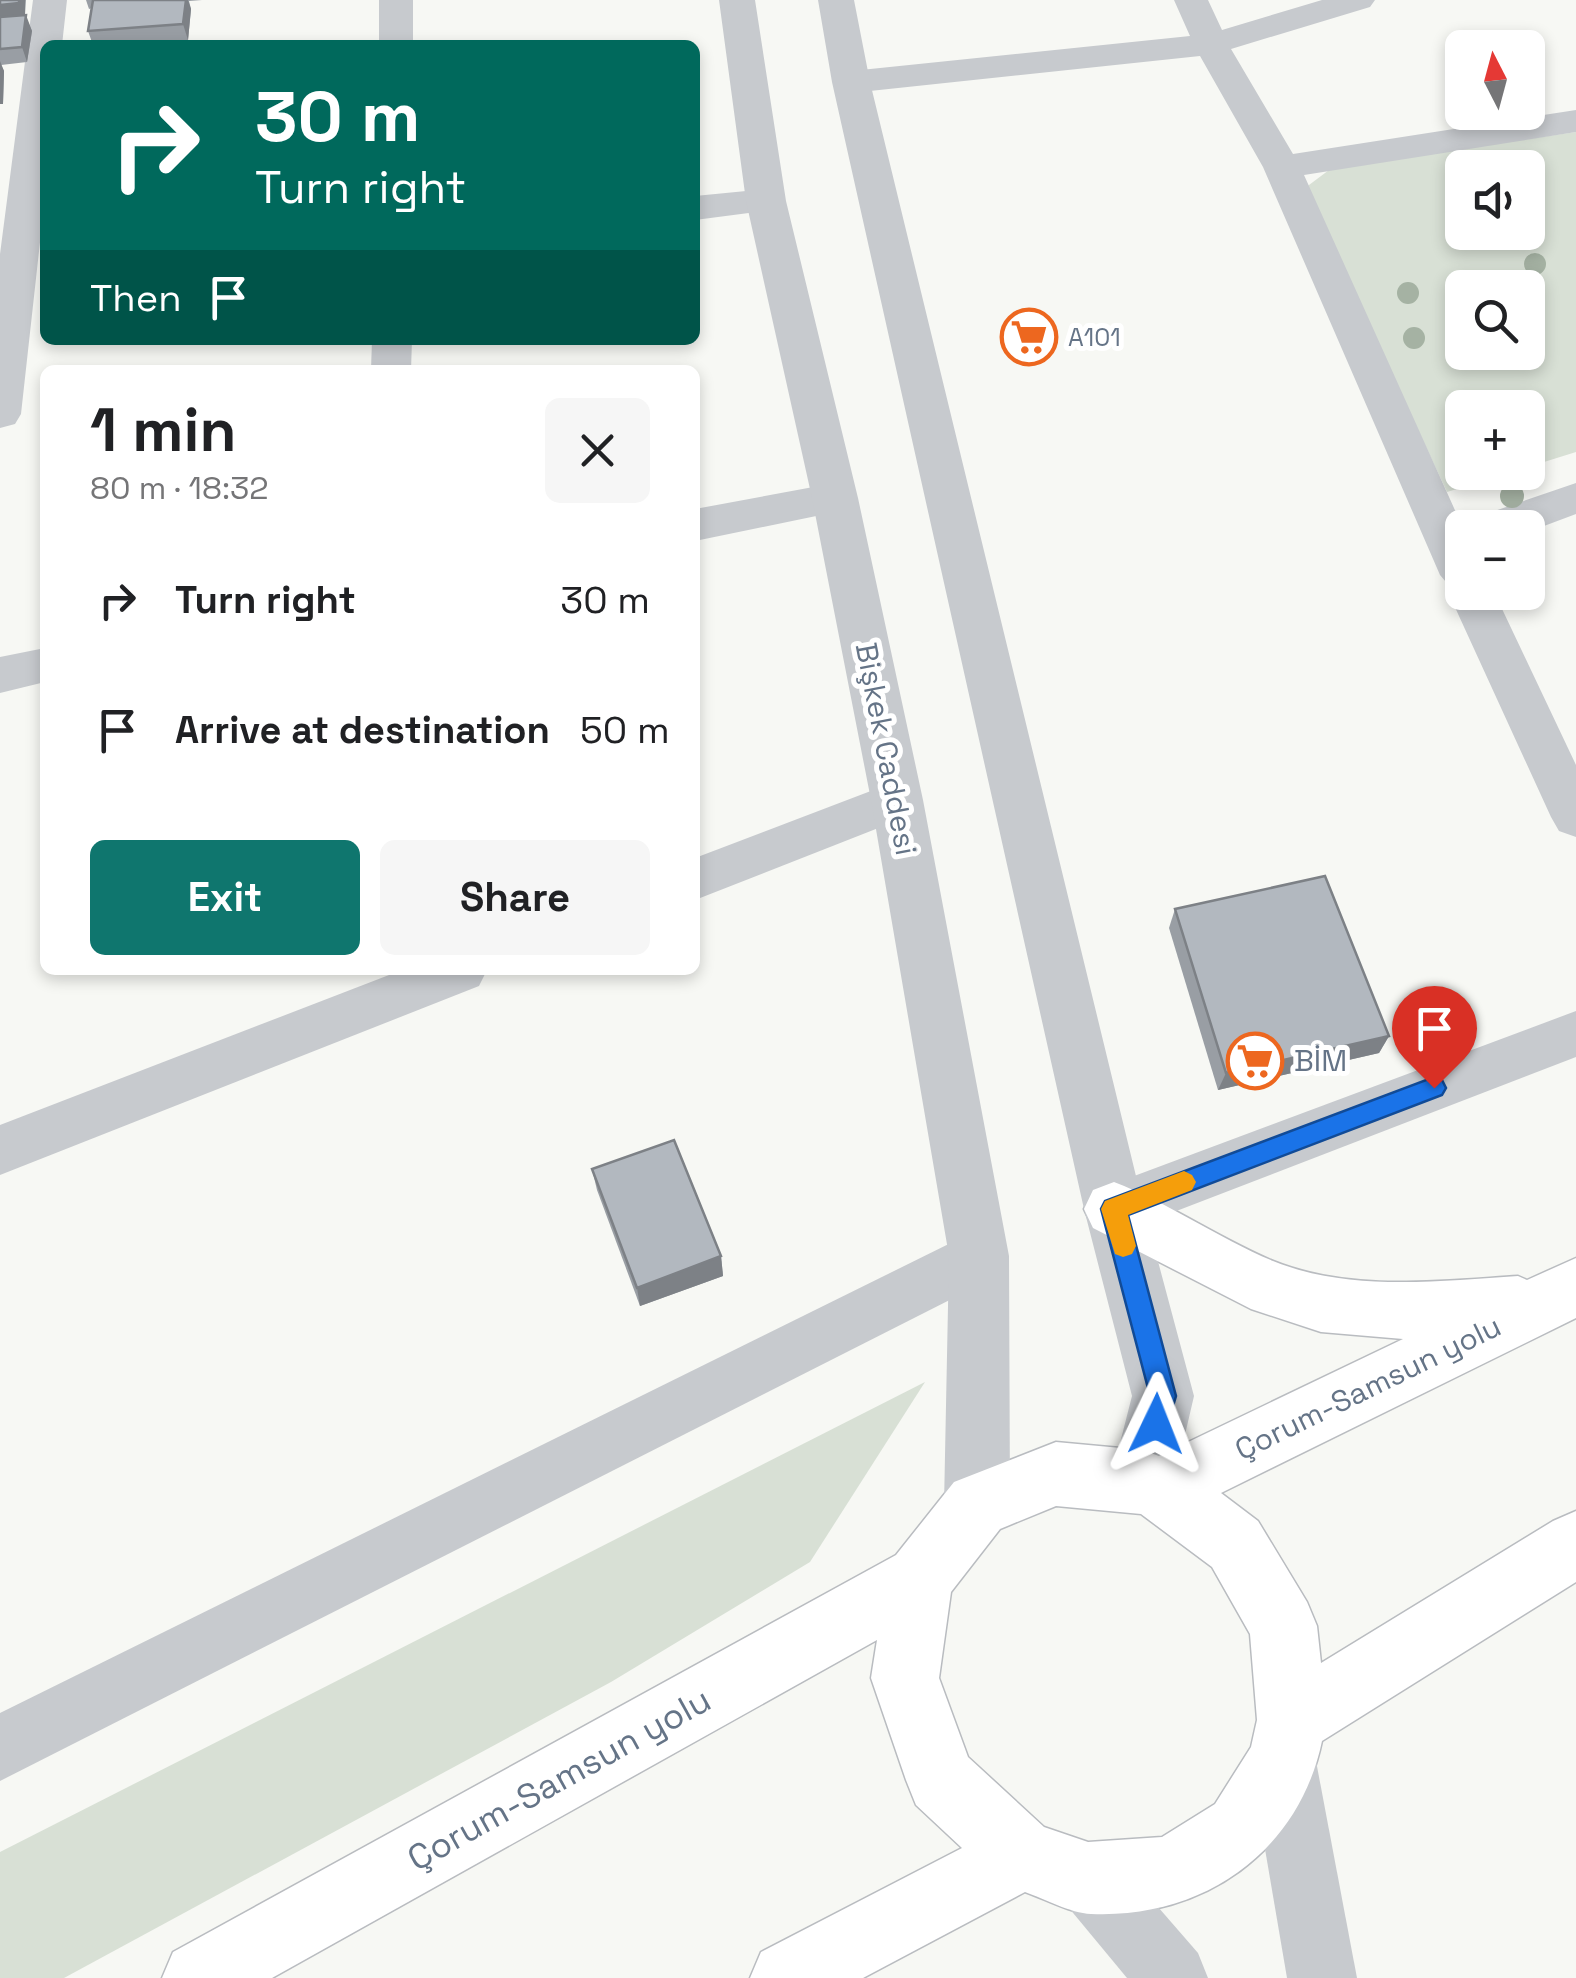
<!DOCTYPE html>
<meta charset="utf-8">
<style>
body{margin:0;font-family:"Space Grotesk",sans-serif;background:#f6f6f6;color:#202124;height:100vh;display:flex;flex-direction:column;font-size:38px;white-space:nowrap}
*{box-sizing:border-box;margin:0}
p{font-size:32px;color:#757577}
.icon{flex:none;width:55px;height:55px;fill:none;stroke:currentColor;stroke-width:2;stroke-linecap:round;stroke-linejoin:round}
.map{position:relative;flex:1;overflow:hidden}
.drawer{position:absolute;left:40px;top:365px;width:660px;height:610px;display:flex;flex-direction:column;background:#fff;border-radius:15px;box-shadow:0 5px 15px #0003}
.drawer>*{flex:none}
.top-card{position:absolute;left:40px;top:40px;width:660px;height:305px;border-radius:15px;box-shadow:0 5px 15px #0003;background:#00695c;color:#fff;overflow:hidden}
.needle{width:65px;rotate:354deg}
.fabs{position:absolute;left:1445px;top:30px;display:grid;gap:20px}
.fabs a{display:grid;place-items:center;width:100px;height:100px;border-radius:15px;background:#fff;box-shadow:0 5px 15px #0003;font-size:50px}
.pin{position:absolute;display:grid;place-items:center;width:85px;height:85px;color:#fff;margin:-102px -42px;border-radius:50% 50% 50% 0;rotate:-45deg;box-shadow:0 0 10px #0007}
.pin .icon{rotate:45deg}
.me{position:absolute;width:110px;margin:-55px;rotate:2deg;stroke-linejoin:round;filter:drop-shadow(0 0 8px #0008)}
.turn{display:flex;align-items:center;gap:35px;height:210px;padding:0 50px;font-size:45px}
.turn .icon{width:130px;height:130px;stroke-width:2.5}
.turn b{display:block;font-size:70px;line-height:85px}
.then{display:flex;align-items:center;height:95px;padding:0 50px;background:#0003;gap:20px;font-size:38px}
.round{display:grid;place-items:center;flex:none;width:105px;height:105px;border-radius:15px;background:#f6f6f6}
.summary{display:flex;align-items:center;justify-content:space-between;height:170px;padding:0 50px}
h1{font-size:60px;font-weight:800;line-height:75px}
.button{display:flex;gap:20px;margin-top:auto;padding:20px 50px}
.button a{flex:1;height:115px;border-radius:15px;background:#0f766e;color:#fff;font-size:40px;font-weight:800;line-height:115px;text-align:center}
.button a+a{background:#f6f6f6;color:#202124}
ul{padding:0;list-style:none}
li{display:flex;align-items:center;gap:30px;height:130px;padding:0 50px}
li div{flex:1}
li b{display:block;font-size:38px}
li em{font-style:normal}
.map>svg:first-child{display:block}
</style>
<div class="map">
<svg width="1576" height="1978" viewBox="0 0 1576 1978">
<rect width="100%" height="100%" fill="#f7f8f4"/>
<g fill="#d8e0d5" fill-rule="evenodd">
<path d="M1576,132V452L1528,467V408H1462V472L1510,473L1447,492L1305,188L1333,167ZM1462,168H1528V232H1462ZM1462,288H1528V352H1462Z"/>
<polygon points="925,1382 810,1562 611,1682 64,1978 0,1978 0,1852"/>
</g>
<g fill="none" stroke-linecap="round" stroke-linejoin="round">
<g stroke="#b9bcc0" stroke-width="3">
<path id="trunk" d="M1114,1182C1169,1203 1218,1238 1273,1261C1349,1292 1438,1281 1518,1276L1527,1280L1576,1258V1318L1221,1493L1258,1521L1307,1602L1317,1626L1321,1663L1553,1521L1576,1511V1582L1322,1741C1299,1852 1203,1919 1091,1914C1070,1913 1045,1899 1025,1892L863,1978H750L761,1952L962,1848L916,1805L906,1780L871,1678L877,1640L272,1978H162L173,1952L896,1555L954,1482L1056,1442L1142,1450L1159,1456L1403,1339L1321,1332L1251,1309L1093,1228L1084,1209L1093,1190ZM1056,1506L1141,1514L1212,1567L1250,1634L1257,1720L1251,1747L1215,1804L1162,1837L1088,1842L1044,1827L968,1757L939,1678L951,1592L1000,1529Z"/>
</g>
<g fill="#c7cace" fill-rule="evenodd">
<polygon points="33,0 67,0 62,45 45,45 45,197 21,414 15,424 0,428 0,254"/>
<rect x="379" y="0" width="34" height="45"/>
<polygon points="1174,0 1208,0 1222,30 1322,0 1375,0 1370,7 1231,49 1293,154 1576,110 1576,132 1304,175 1463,528 1462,592 1494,592 1576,765 1576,837 1559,831 1551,817 1448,592 1451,588 1440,575 1263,167 1200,56 851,93 838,90 833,82 838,74 851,71 1190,36"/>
<polygon points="766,189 779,193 785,201 779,209 695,220 695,196"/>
<polygon points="372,340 412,340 411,370 371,370"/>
<polygon points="835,483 850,487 857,498 850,509 695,541 695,509"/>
<polygon points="1576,483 1576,514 1528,532 1528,528 1471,528 1477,517"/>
<polygon points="45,648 45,682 0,693 0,657"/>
<polygon points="897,781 914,786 921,800 914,814 695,900 695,858"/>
<polygon points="402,970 487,970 479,986 0,1175 0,1125"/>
<polygon points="1576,1011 1576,1057 1114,1235 1094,1227 1086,1209 1094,1191"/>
<polygon points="979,1229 999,1237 1008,1256 999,1275 0,1781 0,1713"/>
<polygon points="1283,1728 1307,1737 1316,1761 1357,1978 1287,1978 1250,1761 1259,1737"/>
<polygon points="1088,1843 1112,1854 1198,1953 1208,1978 1127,1978 1064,1902 1053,1878 1064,1854"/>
</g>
<g fill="#c7cace" fill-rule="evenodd">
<polygon points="719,0 755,0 786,201 858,498 923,800 1009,1256 1010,1505 1000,1528 977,1538 954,1528 944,1505 949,1256 871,800 812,498 746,201"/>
<polygon points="818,0 854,0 870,82 1144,1209 1194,1396 1174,1482 1165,1505 1142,1514 1119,1505 1110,1482 1132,1396 1084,1209 832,82"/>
</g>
<use href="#trunk" fill="#fff" fill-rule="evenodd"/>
</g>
<g fill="#a5b2a3">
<circle cx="1535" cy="264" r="11"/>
<circle cx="1408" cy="293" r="11"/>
<circle cx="1414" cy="338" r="11"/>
<circle cx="1512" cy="496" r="12"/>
</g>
<g fill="#999ea4">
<polygon points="0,0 26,0 25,15 32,31 27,62 1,65 4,71 3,104 0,104"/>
<polygon points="86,0 202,0 189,1 191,9 188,40 113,45 93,45 88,31 92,8 89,9"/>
<polygon points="1175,909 1389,1036 1379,1053 1218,1090 1169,928"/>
<polygon points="592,1169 721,1256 723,1276 640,1306 597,1190"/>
</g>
<g fill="#7d8186">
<polygon points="19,0 25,0 25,18 0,21 0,5"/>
<polygon points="186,0 188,0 191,9 188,40 183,24"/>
<polygon points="26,15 32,31 27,62 22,47"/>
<polygon points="0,61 4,71 3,104 0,104"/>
<polygon points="1389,1036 1379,1053 1218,1090 1226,1073"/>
<polygon points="721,1256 723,1276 640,1306 637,1288"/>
</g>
<g fill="#b2b8bf" stroke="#7d8186" stroke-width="2.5">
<polygon points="0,0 19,0 19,3 0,5"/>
<polygon points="93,0 186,0 183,24 88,31"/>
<polygon points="26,15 22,47 0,49 0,17"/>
<polygon points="1325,876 1389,1036 1226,1073 1175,909"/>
<polygon points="674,1140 721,1256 637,1288 592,1169"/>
</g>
<polygon fill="#1a73e8" stroke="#114b97" stroke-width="2.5" points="1434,1077 1442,1080 1446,1088 1442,1095 1128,1215 1176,1396 1165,1433 1156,1437 1147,1433 1143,1424 1150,1396 1101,1209 1105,1201"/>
<polygon fill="#f59e0b" points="1184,1171 1192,1175 1196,1182 1192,1190 1128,1215 1136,1246 1132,1254 1123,1257 1115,1254 1101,1209 1105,1201"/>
<defs>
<g id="supermarket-ring" transform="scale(2.875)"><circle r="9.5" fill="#fff" stroke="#ed671f" stroke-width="1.5"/><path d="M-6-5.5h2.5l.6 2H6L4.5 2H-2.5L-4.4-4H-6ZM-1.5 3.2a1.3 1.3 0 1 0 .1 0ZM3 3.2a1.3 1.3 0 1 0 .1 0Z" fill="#ed671f"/></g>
</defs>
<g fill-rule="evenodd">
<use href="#supermarket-ring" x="1029" y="337"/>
<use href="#supermarket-ring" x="1255" y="1061"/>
</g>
<g text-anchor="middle" stroke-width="10" stroke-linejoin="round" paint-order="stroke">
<g font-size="25" fill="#657487" stroke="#fff" text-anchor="start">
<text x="1068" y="346">A101</text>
</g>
<g font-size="30" fill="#657487" stroke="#fff">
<text transform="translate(886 749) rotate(79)" y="10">Bişkek Caddesi</text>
<text transform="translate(1368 1388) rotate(-26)" y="10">Çorum-Samsun yolu</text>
</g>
<g font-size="30" fill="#657487" stroke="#fff" text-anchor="start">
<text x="1294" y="1071">BİM</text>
</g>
<g font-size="35" fill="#657487" stroke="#fff">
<text transform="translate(559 1779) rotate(-29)" y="12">Çorum-Samsun yolu</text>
</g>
</g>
</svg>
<div class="fabs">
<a><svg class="needle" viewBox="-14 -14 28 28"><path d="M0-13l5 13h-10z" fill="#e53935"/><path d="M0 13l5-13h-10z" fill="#757577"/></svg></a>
<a><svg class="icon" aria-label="sound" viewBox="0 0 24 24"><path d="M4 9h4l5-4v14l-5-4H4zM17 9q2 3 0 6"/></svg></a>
<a><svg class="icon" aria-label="search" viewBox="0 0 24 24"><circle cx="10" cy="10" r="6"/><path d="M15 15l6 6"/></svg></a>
<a>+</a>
<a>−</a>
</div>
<div class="pin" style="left:1434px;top:1088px;background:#d93025"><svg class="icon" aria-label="arrive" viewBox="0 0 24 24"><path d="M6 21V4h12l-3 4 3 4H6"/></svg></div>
<svg class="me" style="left:1156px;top:1424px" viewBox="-20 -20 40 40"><path d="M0-17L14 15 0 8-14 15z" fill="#1a73e8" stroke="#fff" stroke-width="4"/></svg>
<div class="top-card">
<div class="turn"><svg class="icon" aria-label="right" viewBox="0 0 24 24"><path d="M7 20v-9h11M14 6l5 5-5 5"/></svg><div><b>30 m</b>Turn right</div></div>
<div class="then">Then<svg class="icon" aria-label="arrive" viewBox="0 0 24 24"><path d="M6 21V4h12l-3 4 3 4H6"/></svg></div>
</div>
<section class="drawer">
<div class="summary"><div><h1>1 min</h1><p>80 m · 18:32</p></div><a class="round"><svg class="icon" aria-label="close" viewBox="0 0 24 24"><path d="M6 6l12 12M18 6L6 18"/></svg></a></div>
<ul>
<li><svg class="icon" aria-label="right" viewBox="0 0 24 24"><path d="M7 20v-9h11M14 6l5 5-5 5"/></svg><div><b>Turn right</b></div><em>30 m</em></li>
<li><svg class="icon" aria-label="arrive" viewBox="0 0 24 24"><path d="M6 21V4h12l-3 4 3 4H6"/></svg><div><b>Arrive at destination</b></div><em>50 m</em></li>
</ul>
<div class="button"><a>Exit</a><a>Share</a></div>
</section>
</div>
